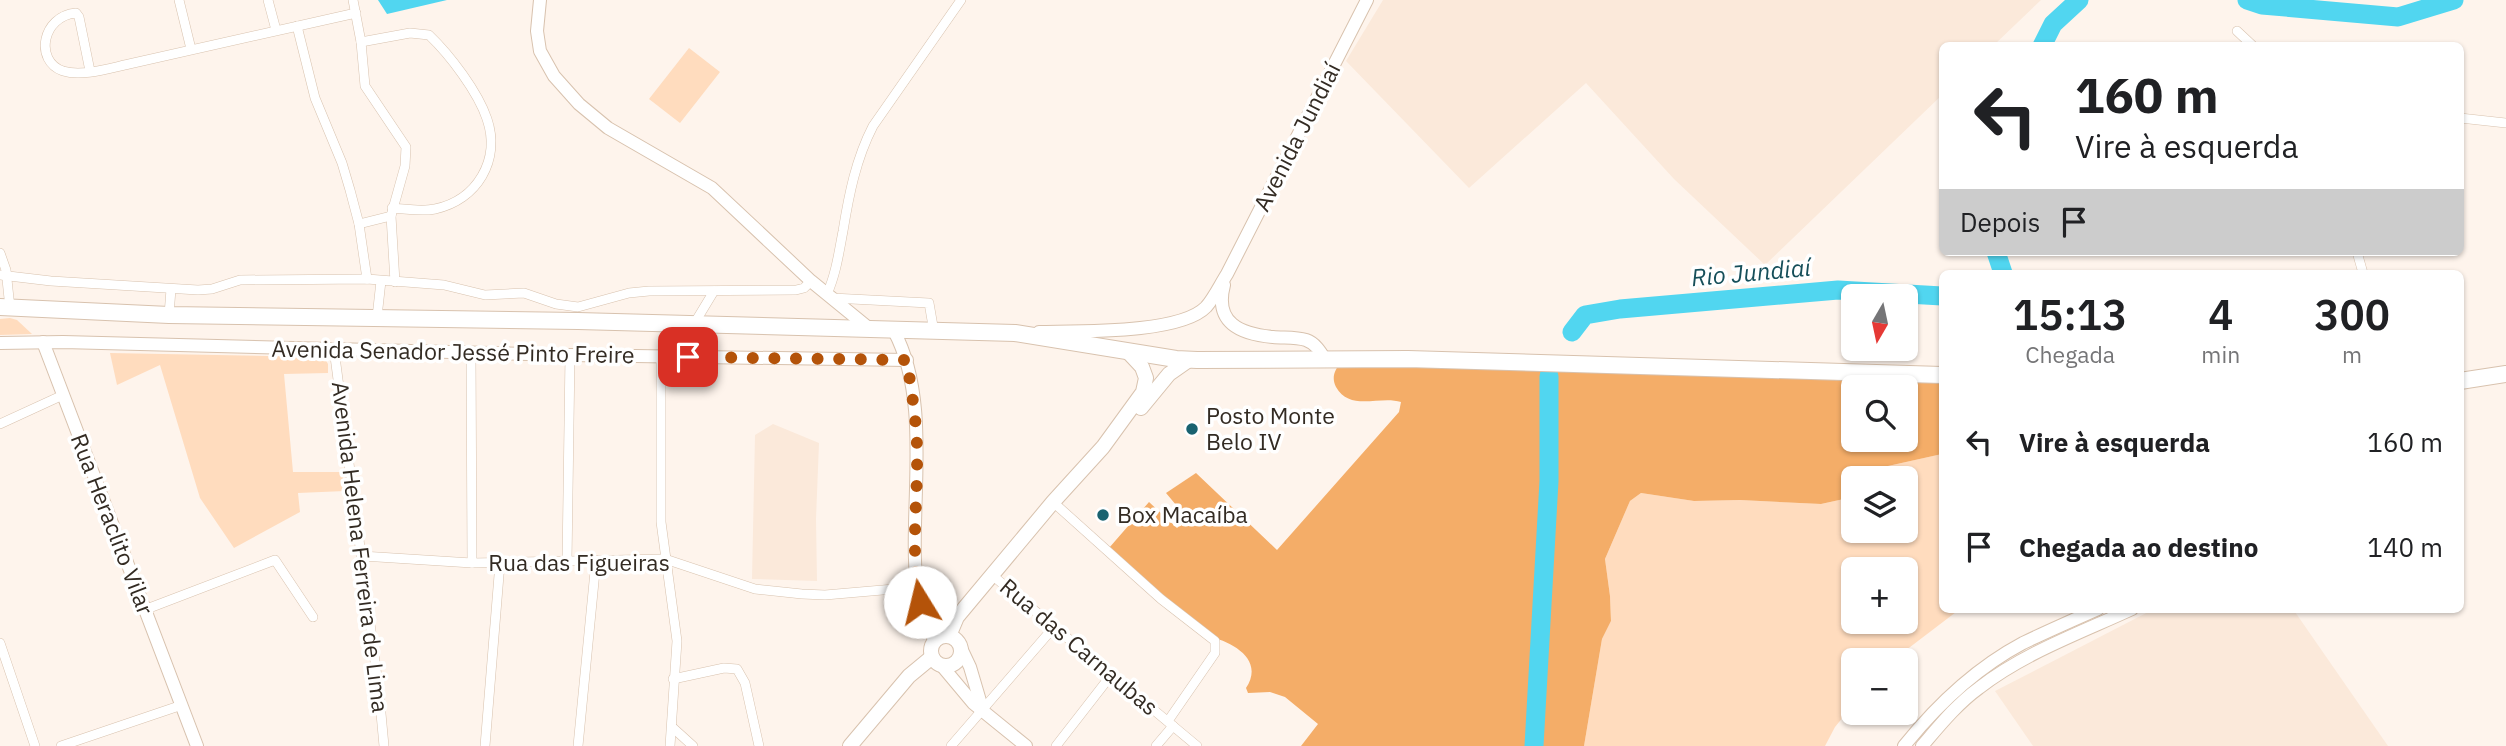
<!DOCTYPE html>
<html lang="pt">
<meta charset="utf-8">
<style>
body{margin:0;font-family:"IBM Plex Sans",sans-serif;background:#f2f2f2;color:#202124;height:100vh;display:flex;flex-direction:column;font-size:26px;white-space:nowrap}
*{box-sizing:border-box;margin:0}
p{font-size:23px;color:#757577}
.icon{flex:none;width:38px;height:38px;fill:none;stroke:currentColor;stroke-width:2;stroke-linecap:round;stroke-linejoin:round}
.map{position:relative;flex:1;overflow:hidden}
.details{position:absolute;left:1939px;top:270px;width:525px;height:343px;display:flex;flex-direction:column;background:#fff;border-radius:10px;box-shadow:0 2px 5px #0004}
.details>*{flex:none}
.hud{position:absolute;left:1939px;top:42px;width:525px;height:214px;border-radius:10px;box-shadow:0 2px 5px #0004;background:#fff;color:#202124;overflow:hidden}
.needle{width:46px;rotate:189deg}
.controls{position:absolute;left:1841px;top:284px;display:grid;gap:14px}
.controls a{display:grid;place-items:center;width:77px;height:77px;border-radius:10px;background:#fff;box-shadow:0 2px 5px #0004;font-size:35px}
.pin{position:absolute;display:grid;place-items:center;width:60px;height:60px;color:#fff;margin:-30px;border-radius:14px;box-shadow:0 4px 10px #0006}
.me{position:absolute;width:77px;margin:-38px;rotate:351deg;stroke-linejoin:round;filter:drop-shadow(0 0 5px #0008)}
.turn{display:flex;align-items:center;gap:24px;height:147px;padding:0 21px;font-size:32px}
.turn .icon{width:91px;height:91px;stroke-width:2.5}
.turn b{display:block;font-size:49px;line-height:60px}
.then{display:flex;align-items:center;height:66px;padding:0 21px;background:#0003;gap:14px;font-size:26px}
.eta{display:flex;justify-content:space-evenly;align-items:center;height:119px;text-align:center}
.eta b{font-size:42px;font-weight:600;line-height:49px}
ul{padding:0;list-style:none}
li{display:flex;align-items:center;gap:21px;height:105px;padding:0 21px}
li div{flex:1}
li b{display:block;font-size:26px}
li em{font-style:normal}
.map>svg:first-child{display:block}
</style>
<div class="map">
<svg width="2506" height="746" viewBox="0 0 2506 746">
<rect width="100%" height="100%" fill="#fef4ec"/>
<g fill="#fbe9da">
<polygon points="1383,0 2041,0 1994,45 1942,46 1942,95 1765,265 1674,179 1586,83 1469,188 1346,61"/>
<polygon points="773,424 819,443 816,519 817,581 752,579 755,435"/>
<polygon points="2154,609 2293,609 2388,746 2033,746 1995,691"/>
</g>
<g fill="#ffdcbe" fill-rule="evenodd">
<polygon points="689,48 720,72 680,123 649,99"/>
<polygon points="10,318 17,320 32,334 0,335 0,319"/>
<polygon points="110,353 324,357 328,364 328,373 284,374 293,472 342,472 345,491 298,493 300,512 234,548 200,498 160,365 117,385"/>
<path d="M1942,454V609H1960L1893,660H1853V705L1835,727L1825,746H1584L1602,639L1611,621L1610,596L1605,559L1630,501L1641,493L1694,501L1740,500L1821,504L1853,497V530H1906V478H1878L1888,466ZM1853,569H1906V621H1853Z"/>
</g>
<path fill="#f4ad68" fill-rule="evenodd" d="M1341,362L1942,368V454L1888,466L1878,478H1853V497L1821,504L1740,500L1694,501L1641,493L1630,501L1605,559L1610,596L1611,621L1602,639L1584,746H1301L1318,724L1285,697L1270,692L1248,693L1246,688C1265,659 1232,642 1208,636L1109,548L1149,502L1177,528L1187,518L1166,493L1196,473L1277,550L1399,412L1401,402C1380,395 1350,412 1336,387C1331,377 1335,370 1341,362ZM1853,387H1906V439H1853Z"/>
<polygon fill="#51d6f0" points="378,0 447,0 387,14"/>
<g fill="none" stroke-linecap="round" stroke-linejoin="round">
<g stroke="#51d6f0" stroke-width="19">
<polyline points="2247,0 2262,5 2398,17 2454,0"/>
<polyline points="2042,46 2053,24 2079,0"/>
<polyline points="1996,252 2003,273"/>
<polyline points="1572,332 1585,315 1620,309 1838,290 1942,296"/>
<polyline points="1534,746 1549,481 1549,376"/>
</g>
<g stroke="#d8c2ae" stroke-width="10">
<g id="minor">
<polyline points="179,0 191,49"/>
<polyline points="268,0 276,30"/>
<polyline points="353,0 361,42 365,86 406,147 405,166 391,216 395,282"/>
<polyline points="297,26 315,98 342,163 350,190 359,224 367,279"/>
<polyline points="2237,31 2253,46"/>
<path d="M361,42L410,33L429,35C450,55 478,92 487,119C501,160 477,200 435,209C421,212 407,209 392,208"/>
<path d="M90,71L79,17L76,13C42,16 34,61 63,71C82,77 110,68 129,64L356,13"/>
<polyline points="2460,118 2506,123"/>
<polyline points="359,224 391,216"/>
<polyline points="2357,252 2363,273"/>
<polyline points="0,253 6,270 10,308"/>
<polyline points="0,275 51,281 198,290 212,289 240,280 367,279 444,285 485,295 524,293 556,304 578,307 629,293 649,291 796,290 804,288 811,281"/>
<path d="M827,294C836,274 839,252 843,231C849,194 856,159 873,126L961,0"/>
<polyline points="832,298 929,303 934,332"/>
<polyline points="169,315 171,289"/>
<polyline points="377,317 381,281"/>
<polyline points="694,324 714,291"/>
<polyline points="334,349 379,692 384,746"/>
<polyline points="471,352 472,563"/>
<polyline points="661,356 661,522 677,641 670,746"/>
<polyline points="0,424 63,395"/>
<polyline points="1053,502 1161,599 1215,641 1215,653 1168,721"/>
<polyline points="362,556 472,563 665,559 755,589 802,594 825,595 917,587"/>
<polyline points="567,562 570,355"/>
<polyline points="992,575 1197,746"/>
<polyline points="144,610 275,560 313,617"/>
<polyline points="0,643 35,746"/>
<polyline points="673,679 724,668 737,669 745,683 759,746"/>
<polyline points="672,727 693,746"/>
<polyline points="61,746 182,705"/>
<polyline points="485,746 500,563"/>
<polyline points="578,746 596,561"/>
<polyline points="951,746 1054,627"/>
<polyline points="1056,746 1112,674"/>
<polyline points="1156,746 1173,726"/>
</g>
</g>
<g stroke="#d8c2ae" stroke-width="14">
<g id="tertiary">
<polyline points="540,0 537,31 540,51 554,76 579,104 608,128 712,188 811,281 871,330"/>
<path d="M894,331C924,387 916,463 915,526C914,563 914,607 935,640"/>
<polyline points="43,342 197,746"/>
<polyline points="0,343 63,342 570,355 907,360"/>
<polyline points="961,648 970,667 983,711"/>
<polyline points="942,666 973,703 1026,746"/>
</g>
</g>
<g stroke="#d8c2ae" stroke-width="14">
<g id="secondary">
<path d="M1224,285C1214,323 1240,334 1273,337C1284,338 1296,337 1306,340C1315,343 1320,351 1325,359"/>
<path d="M1039,332C1078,331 1180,334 1206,307C1214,298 1220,285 1227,274L1367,0"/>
<path d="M1904,746C1937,705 1976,668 2023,643C2048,631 2073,620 2098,609"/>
<path d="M1922,746C1940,725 1957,704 1979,688C2024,653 2080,633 2132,609"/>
</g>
</g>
<g stroke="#d8c2ae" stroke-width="16">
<g id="primary">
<polyline points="1141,408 1169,374 1189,360"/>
<circle cx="946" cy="651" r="15"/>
<polyline points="949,636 957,617 1053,502 1103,447 1143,392 1146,378 1142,367 1128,352"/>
<polyline points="850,746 909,676 932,657"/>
</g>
</g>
<g stroke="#d8c2ae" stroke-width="18">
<g id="trunk">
<polyline points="0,307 169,315 578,321 1015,333 1176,359 1197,360 1408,359 1942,375"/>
<polyline points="2460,381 2506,374"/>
</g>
</g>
<use href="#minor" stroke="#fff" stroke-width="9"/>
<use href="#tertiary" stroke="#fff" stroke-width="12"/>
<use href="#secondary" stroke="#fff" stroke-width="12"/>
<use href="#primary" stroke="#fff" stroke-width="14"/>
<use href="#trunk" stroke="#fff" stroke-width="16"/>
</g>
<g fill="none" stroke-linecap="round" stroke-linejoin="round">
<path stroke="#b45309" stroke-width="12" stroke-dasharray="0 21.6" d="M688,357L907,360C911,390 917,421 917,451C918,502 910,552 920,602"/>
</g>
<g fill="#196270" stroke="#fff" stroke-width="2.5">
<circle cx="1192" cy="429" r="7"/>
<circle cx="1103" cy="515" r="7"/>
</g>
<g text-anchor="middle" stroke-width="7" stroke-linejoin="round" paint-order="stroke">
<g font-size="23" fill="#332b23" stroke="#fff">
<text transform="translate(1297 137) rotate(-63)" y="8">Avenida Jundiaí</text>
<text transform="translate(453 352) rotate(1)" y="8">Avenida Senador Jessé Pinto Freire</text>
<text transform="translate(112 524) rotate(69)" y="8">Rua Heraclito Vilar</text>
<text transform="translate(360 547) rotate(83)" y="8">Avenida Helena Ferreira de Lima</text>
<text x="579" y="571">Rua das Figueiras</text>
<text transform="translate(1079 647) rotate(40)" y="8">Rua das Carnaubas</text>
</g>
<g font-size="23" fill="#332b23" stroke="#fff" text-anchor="start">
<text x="1206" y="424">Posto Monte<tspan x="1206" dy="26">Belo IV</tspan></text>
<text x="1117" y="523">Box Macaíba</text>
</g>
<g font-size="24" font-style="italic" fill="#164f5a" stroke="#fff">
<text transform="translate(1751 273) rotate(-5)" y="8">Rio Jundiaí</text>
</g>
</g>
</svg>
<div class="controls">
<a><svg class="needle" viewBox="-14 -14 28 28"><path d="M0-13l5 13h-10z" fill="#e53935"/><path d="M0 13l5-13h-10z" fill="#757577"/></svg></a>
<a><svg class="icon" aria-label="search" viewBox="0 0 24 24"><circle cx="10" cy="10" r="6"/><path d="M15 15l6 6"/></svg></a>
<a><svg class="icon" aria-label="layers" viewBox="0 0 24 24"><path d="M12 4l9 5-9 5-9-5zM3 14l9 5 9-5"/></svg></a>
<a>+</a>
<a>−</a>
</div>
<div class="pin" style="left:688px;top:357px;background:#d93025"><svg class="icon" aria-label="arrive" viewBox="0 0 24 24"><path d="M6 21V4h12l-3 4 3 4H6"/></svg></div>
<svg class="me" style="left:920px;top:602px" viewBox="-20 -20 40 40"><circle r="19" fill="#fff"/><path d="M0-13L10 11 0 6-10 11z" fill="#b45309"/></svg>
<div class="hud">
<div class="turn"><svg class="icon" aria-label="left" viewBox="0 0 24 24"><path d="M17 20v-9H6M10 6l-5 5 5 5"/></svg><div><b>160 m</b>Vire à esquerda</div></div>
<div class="then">Depois<svg class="icon" aria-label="arrive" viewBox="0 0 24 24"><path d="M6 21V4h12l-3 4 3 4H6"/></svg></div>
</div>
<section class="details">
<div class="eta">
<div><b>15:13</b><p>Chegada</p></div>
<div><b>4</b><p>min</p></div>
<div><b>300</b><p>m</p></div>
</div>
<ul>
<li><svg class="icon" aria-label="left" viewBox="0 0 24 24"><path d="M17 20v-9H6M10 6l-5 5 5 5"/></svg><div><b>Vire à esquerda</b></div><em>160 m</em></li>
<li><svg class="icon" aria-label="arrive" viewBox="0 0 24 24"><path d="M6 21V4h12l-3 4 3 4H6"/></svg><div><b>Chegada ao destino</b></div><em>140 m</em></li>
</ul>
</section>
</div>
